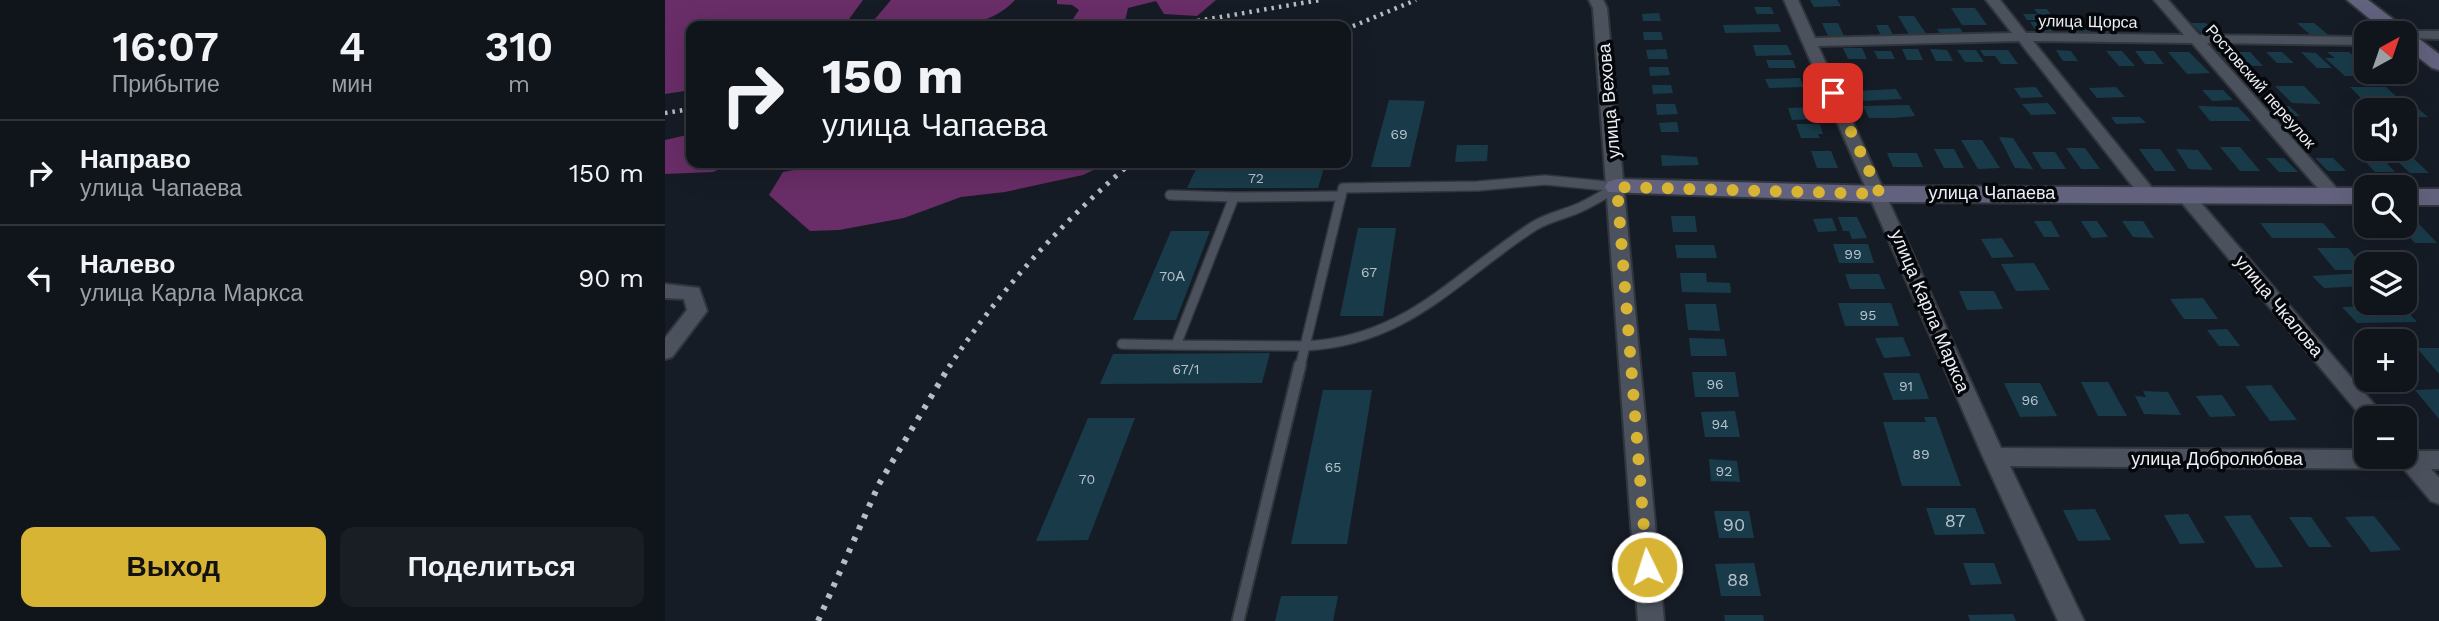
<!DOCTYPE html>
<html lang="ru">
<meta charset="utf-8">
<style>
body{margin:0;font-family:"Work Sans",sans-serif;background:#191e25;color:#f1f3f6;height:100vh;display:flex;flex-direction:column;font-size:26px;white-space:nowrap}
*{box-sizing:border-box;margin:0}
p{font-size:23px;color:#9c9fa3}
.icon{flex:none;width:38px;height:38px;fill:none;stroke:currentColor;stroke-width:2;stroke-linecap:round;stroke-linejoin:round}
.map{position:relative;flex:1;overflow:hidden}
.side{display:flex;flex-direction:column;background:#10151c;width:665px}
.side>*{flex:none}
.hud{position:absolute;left:21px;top:21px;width:665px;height:147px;border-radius:14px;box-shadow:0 7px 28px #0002,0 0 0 2px #30343b;background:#10151c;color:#f1f3f6;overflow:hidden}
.needle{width:46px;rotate:40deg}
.buttons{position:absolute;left:1689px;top:21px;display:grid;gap:14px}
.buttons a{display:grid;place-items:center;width:63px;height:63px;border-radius:14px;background:#10151c;box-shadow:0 7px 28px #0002,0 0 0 2px #30343b;font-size:35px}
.pin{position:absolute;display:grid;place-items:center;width:60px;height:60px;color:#fff;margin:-30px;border-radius:14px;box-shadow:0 4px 10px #0006}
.me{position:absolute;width:77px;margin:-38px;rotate:356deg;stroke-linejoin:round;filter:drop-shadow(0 0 5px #0008)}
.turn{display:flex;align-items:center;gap:24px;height:147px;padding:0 21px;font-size:32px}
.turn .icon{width:91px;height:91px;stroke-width:2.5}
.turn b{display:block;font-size:49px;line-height:60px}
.eta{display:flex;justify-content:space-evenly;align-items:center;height:119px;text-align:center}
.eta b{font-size:42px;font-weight:600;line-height:49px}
.action{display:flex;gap:14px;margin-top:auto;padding:14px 21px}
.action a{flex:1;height:80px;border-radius:14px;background:#d7b434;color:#111;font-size:28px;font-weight:600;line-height:80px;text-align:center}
.action a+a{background:#191e25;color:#f1f3f6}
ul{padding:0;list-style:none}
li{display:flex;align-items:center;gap:21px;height:105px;padding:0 21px;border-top:2px solid #30343b}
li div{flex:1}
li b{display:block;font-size:26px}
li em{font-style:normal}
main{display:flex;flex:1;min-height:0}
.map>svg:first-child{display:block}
</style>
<main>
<section class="side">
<div class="eta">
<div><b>16:07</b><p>Прибытие</p></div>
<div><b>4</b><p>мин</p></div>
<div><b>310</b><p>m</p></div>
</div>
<ul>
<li><svg class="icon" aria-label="right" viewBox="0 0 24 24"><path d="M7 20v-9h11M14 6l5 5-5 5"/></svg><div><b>Направо</b><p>улица Чапаева</p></div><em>150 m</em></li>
<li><svg class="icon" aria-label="left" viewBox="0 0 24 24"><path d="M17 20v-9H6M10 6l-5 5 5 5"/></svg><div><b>Налево</b><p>улица Карла Маркса</p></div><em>90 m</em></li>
</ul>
<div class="action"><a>Выход</a><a>Поделиться</a></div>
</section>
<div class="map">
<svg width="1774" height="621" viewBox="0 0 1774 621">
<rect width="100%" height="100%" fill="#161c26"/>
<g fill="#692d67">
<polygon points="0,0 198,0 179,26 26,26 26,90 0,94"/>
<path d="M226,0H350C314,38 253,26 204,26Z"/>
<path d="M392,0H551L532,16L499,14L491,1L463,8L460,21C441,26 424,27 404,25L414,10L407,5L392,4Z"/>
<polygon points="26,134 26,163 67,163 48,172 0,174 0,140"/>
<polygon points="168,163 440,163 441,164 418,175 340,192 296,197 239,218 174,230 145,231 104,195 118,172"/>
</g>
<g fill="#193b49">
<polygon points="1145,0 1172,0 1176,6 1149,7"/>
<polygon points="1089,7 1106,7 1109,14 1092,14"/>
<polygon points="1286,8 1310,8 1322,25 1297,25"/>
<polygon points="1369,9 1382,9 1390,20 1362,20 1358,14 1373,14"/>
<polygon points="994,13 996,21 978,21 977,14"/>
<polygon points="1233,16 1249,16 1262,35 1245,36"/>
<polygon points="1427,19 1443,19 1456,37 1444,37"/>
<polygon points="1365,22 1392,22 1399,29 1386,29 1391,35 1374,35"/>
<polygon points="1157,23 1173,23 1179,36 1163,36"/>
<polygon points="1526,23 1541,23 1556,38 1541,38"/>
<polygon points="1632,23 1649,23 1667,38 1649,38"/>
<polygon points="1113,24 1116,32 1060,33 1058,25"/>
<polygon points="1211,25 1223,25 1228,35 1216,36"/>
<polygon points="1404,25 1421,25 1430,37 1412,37"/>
<polygon points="1295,28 1300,36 1277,36 1272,29"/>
<polygon points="978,32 996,32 998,40 979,40"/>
<polygon points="1088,45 1122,45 1127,55 1091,56"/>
<polygon points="1178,48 1197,48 1202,59 1183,59"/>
<polygon points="1001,49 1003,59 983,59 981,50"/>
<polygon points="1237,49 1253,49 1258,60 1242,60"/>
<polygon points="1265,49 1282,50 1288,61 1271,61"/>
<polygon points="1292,50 1311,50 1319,62 1300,62"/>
<polygon points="1315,50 1343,50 1353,64 1336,64 1330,56 1319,56"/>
<polygon points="1391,50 1406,51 1413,61 1398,61"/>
<polygon points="1209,51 1226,51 1230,59 1213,59"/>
<polygon points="1441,51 1457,51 1470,66 1454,66"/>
<polygon points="1470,51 1489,51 1499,64 1480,64"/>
<polygon points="1503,52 1524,52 1545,73 1522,74"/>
<polygon points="1552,52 1585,52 1598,66 1565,65"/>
<polygon points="1601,52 1617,52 1629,63 1612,63"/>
<polygon points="1636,52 1651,53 1667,68 1652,68"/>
<polygon points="1662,52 1684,52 1701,66 1701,72 1712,76 1680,76 1660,58 1670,58"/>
<polygon points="1101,60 1128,60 1131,68 1104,68"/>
<polygon points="984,67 1003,67 1005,75 985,76"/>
<polygon points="1135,78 1139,87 1104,88 1100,79"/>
<polygon points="987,85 1006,85 1008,93 988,94"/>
<polygon points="1610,86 1639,86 1656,104 1627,103"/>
<polygon points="1371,87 1378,97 1356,98 1349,88"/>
<polygon points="1451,87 1460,97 1432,98 1424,88"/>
<polygon points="1685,87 1721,87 1734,99 1697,99"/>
<polygon points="1231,89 1237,99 1196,101 1190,91"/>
<polygon points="1537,90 1558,90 1568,100 1547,101"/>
<polygon points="724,100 760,101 745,167 706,167"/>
<polygon points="1383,103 1392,114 1366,115 1357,104"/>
<polygon points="991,104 1010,104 1013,114 992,115"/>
<polygon points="1244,105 1250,116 1228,118 1204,118 1198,106"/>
<polygon points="1533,106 1573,107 1586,121 1545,121"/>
<polygon points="1602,106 1624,106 1635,116 1612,116"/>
<polygon points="1148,107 1154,119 1127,120 1123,108"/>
<polygon points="1730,107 1751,107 1763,117 1742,117 1740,110"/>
<polygon points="1446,117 1475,117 1481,123 1451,124"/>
<polygon points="1012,122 1014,132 996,132 994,123"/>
<polygon points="1131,124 1155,124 1158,134 1153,134 1155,138 1136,138"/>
<polygon points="1334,137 1348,138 1368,169 1350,168"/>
<polygon points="1296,140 1317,140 1335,168 1313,169"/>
<polygon points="792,145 823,145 822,161 790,162"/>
<polygon points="1555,147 1575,147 1595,171 1575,171"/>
<polygon points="1401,148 1420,148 1435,169 1416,169"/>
<polygon points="1269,149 1289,149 1299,168 1279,168"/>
<polygon points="1474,149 1495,149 1511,171 1490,171"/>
<polygon points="1511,149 1533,150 1548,170 1524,169"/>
<polygon points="1146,151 1166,151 1173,168 1152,168"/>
<polygon points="1367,152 1390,152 1401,169 1377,169"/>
<polygon points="1222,153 1252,153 1258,167 1228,167"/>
<polygon points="996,155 1032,157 1034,165 997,166"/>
<polygon points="1601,158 1619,158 1633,172 1614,172"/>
<polygon points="1650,158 1668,158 1681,171 1663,171"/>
<polygon points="1697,158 1717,158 1730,172 1710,172"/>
<polygon points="1730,159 1749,159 1764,173 1745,173"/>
<polygon points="532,167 659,168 653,188 522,188"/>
<polygon points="1006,216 1030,216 1032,232 1008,232"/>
<polygon points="1173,217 1192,217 1202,238 1187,239 1184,231 1178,231"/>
<polygon points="1167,218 1172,231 1153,232 1148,219"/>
<polygon points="1369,221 1386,221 1395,237 1379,237"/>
<polygon points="1416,221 1432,221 1443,237 1427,238"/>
<polygon points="1457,221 1478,221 1489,238 1468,237"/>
<polygon points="1595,223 1658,223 1671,238 1607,238"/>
<polygon points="1754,224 1772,243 1750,243 1733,226"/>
<polygon points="693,228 731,228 718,316 675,316"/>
<polygon points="506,231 545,231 511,320 468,320"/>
<polygon points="1337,238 1349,257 1327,258 1316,239"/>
<polygon points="1168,244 1203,244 1209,263 1174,263"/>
<polygon points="1010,245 1049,245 1052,258 1012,258"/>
<polygon points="1652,248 1683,248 1701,270 1670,270"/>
<polygon points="1369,263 1385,290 1351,291 1336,264"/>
<polygon points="1015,273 1041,273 1042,282 1065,283 1066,293 1017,292"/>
<polygon points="1697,273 1701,277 1701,286 1659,288 1647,276"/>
<polygon points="1180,274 1214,274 1220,289 1185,289"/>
<polygon points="1294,291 1329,291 1338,309 1302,310"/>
<polygon points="1538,298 1553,319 1519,319 1505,299"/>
<polygon points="1173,303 1226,303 1234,326 1180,326"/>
<polygon points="1020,304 1051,304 1055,331 1023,330"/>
<polygon points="1706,306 1711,312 1742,311 1752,322 1692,323 1677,307"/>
<polygon points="1562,329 1575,346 1554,346 1542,330"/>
<polygon points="1238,337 1246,356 1219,358 1210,338"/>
<polygon points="1024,338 1059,339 1062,356 1026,356"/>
<polygon points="1752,348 1774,348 1774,374"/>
<polygon points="605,353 597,383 435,384 448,354"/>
<polygon points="1027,372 1070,372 1074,397 1030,397"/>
<polygon points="1218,373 1254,373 1264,399 1228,400"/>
<polygon points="1416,382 1443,382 1462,416 1433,416"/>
<polygon points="1339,383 1375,383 1392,416 1355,417"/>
<polygon points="1606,385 1632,420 1605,421 1580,386"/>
<polygon points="1774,389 1774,419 1750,390"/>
<polygon points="658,390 707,390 682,544 626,544"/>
<polygon points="1478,391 1503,392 1516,415 1479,414 1470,396 1481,397"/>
<polygon points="1557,395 1571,416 1545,417 1531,396"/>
<polygon points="1070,411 1075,437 1040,437 1036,412"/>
<polygon points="1259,417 1271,417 1296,486 1237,486 1218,422 1261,422"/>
<polygon points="423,418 470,418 423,540 371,541"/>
<polygon points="1044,459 1072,461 1075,482 1046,481"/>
<polygon points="1261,508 1310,508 1320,534 1270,535"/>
<polygon points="1430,509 1446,540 1413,541 1398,510"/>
<polygon points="1049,511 1084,511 1089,538 1054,538"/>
<polygon points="1523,514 1540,543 1515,544 1499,515"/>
<polygon points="1585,515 1618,567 1591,568 1559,516"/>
<polygon points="1709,516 1736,550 1706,552 1680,517"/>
<polygon points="1624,517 1646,517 1667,547 1644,547"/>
<polygon points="1089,563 1096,596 1056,596 1050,564"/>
<polygon points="1298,563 1329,563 1337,584 1306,585"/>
<polygon points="616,596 673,596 668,621 610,621"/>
<polygon points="1348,614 1351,621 1305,621 1303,615"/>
<polygon points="1059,615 1098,615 1099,621 1060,621"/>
</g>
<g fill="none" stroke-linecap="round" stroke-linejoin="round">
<g stroke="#31353c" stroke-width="12">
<g id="lane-far1">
<path d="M880,180L952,187C938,195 924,204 909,210C896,215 882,218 869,226C789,278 742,341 640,346L678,188L813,186Z"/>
<polyline points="505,195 569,197"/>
<polyline points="457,344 511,345"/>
<polyline points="640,346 511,345 569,197 676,196"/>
<polyline points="635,367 640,346"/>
</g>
</g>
<g stroke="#31353c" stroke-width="15">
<polyline id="lane" points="573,621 635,365"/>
</g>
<g stroke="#31353c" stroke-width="4">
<g id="street">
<polygon points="924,0 938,0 942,8 999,621 973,621 928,8"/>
<polygon points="1119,0 1133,0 1150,38 1347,33 1321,0 1335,0 1361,33 1519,35 1489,0 1503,0 1534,35 1701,37 1701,45 1542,43 1675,192 1677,196 1675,200 1663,200 1527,43 1368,41 1488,189 1490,193 1482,198 1476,197 1354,41 1153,46 1336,448 1701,450 1701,457 1740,457 1741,446 1751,451 1774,451 1774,469 1766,469 1774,478 1774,504 1766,501 1739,469 1345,466 1419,621 1393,621 1318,457"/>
<polygon points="1735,31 1774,31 1774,39 1740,38 1740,33 1734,33"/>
<polygon points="1518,188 1524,189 1721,418 1701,418 1701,422 1512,197 1510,193"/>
<polygon points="0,284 34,288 42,311 7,357 0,359 0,338 22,310 19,299 0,298"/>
</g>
</g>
<g stroke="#31353c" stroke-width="4">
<g id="secondary">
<polygon points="1682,0 1703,0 1774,54 1774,70 1767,68 1740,47 1740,33 1722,33"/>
<polygon points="952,179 1215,186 1701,188 1701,204 1215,202 943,192 940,187 943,182"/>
<rect x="1740" y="189" width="34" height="16"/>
</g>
</g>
<use href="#lane-far1" stroke="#4b525e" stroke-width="9"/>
<use href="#lane" stroke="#4b525e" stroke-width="11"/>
<use href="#street" fill="#4b525e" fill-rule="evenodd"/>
<use href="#secondary" fill="#62627e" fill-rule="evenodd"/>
<g stroke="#b8bcc4" stroke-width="4.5" stroke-dasharray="2.5 5" stroke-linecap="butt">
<polyline points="503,26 655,0"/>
<polyline points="681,29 751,0"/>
<polyline points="0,113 26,109"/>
</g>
<path stroke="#b8bcc4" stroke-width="5" stroke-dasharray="3.5 7" stroke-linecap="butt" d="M284,367C335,290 396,223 466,163"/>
<polyline stroke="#b8bcc4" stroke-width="6" stroke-dasharray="4.5 8" stroke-linecap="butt" points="153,621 214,484 285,365"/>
</g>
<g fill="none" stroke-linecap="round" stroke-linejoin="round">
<polyline stroke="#d7b434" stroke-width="12" stroke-dasharray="0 21.6" points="982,567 952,187 1215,194 1168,93"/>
</g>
<g text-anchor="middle" stroke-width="7" stroke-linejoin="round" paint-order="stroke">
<g font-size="14" fill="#b6c2cb">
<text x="734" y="139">69</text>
<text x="591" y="183">72</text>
<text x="1188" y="259">99</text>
<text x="704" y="277">67</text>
<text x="507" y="281">70А</text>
<text x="1203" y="320">95</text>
<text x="521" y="374">67/1</text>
<text x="1050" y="389">96</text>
<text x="1241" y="391">91</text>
<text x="1365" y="405">96</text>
<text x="1055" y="429">94</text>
<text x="1256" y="459">89</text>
<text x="668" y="472">65</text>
<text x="1059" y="476">92</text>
<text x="422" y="484">70</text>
</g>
<g font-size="16" fill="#ebeff6" stroke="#05070a">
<text transform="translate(1423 21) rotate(1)" y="6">улица Щорса</text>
<text transform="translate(1596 86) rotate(49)" y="6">Ростовский переулок</text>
</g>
<g font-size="18" fill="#ebeff6" stroke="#05070a">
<text transform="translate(944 101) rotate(-95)" y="6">улица Вехова</text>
<text x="1327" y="199">улица Чапаева</text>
<text transform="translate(1614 306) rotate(50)" y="6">улица Чкалова</text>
<text transform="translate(1265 311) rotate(67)" y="6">улица Карла Маркса</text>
<text x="1552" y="465">улица Добролюбова</text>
</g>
<g font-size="18" fill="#b6c2cb">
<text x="1290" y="527">87</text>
<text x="1069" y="531">90</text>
<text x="1073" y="586">88</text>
</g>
</g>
</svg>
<div class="buttons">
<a><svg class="needle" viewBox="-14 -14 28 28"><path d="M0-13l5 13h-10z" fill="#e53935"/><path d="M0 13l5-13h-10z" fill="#9c9fa3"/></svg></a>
<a><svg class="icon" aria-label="sound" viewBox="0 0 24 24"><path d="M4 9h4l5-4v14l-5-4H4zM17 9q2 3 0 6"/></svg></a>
<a><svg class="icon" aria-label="search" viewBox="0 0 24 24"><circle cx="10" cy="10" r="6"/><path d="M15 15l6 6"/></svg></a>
<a><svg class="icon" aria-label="layers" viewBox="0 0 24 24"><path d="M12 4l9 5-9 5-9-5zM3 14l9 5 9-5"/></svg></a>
<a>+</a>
<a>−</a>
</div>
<div class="pin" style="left:1168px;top:93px;background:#d93025"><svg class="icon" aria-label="arrive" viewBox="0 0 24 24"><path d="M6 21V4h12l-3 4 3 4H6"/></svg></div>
<svg class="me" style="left:982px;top:567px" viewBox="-20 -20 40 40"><circle r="17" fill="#d7b434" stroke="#fff" stroke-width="3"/><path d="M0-11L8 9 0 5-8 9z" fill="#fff"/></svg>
<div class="hud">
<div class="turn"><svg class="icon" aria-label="right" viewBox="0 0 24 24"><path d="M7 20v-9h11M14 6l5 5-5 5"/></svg><div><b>150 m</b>улица Чапаева</div></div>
</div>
</div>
</main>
